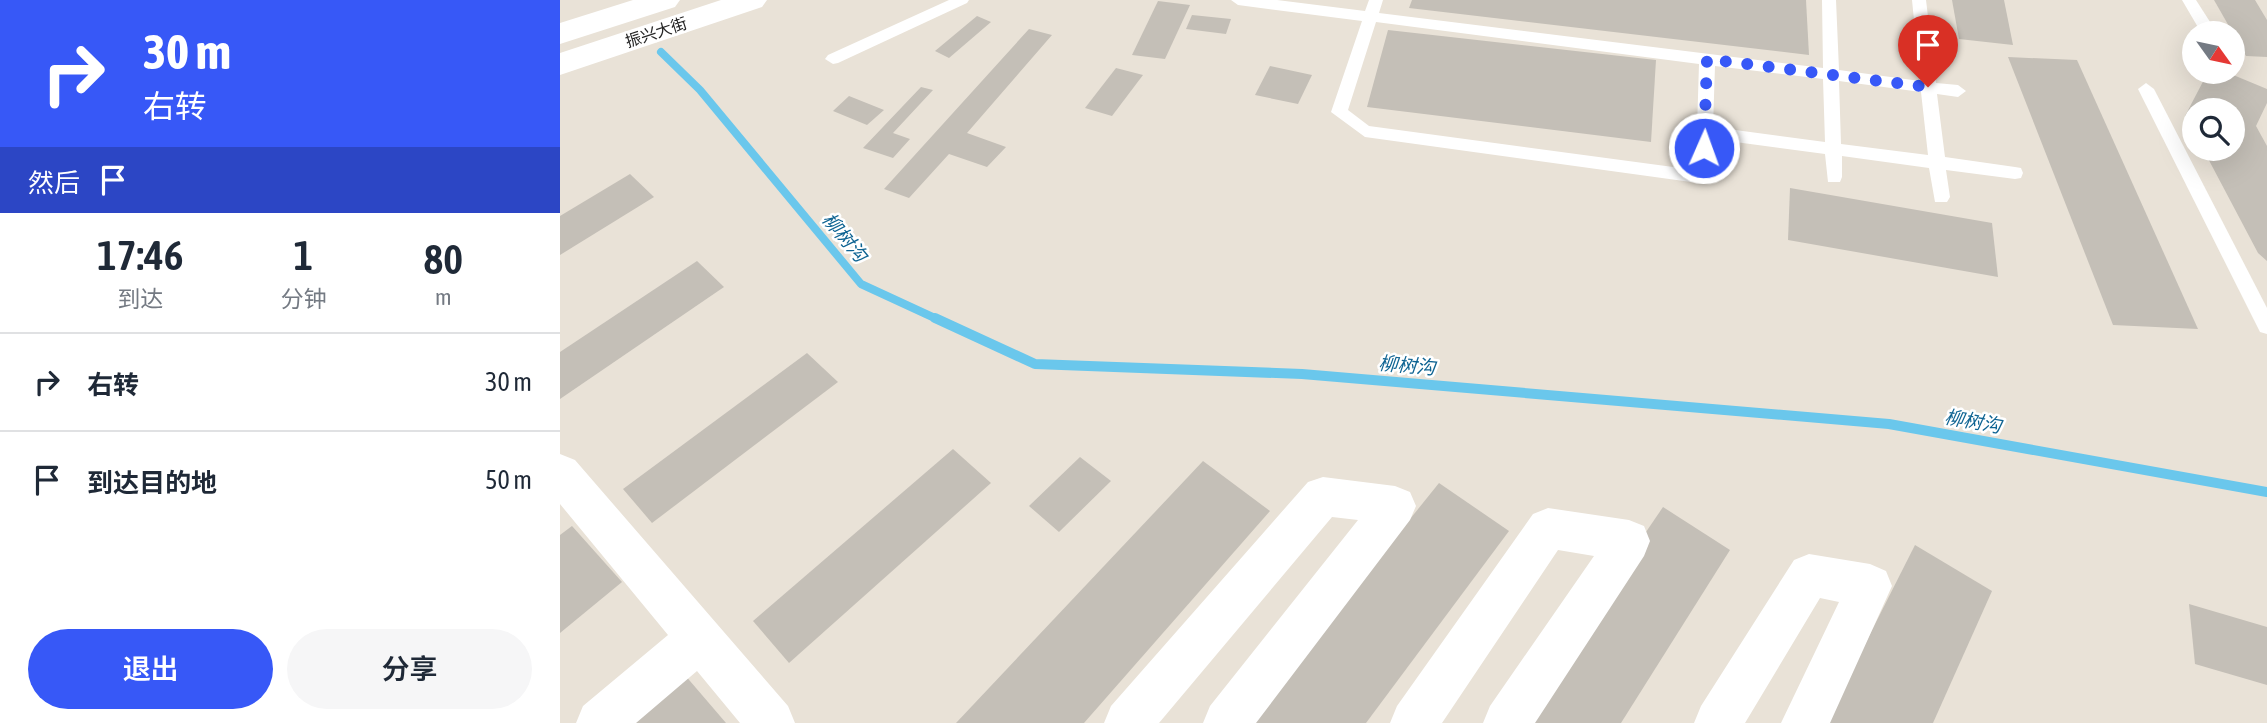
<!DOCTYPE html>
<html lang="zh">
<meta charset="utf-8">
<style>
body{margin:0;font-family:"Asap Condensed","Noto Sans SC",sans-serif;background:#f6f6f7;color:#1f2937;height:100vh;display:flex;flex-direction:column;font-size:26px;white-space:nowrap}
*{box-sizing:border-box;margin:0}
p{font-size:23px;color:#747a83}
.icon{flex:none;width:38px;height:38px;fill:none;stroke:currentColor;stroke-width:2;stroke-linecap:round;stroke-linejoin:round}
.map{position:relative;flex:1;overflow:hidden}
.side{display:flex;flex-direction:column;background:#fff;width:560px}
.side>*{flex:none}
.banner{background:#3758f7;color:#fff;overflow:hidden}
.needle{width:46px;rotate:123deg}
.tools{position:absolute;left:1622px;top:21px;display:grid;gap:14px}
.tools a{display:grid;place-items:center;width:63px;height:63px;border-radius:50%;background:#fff;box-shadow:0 7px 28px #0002;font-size:35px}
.pin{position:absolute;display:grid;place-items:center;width:60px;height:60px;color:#fff;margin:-72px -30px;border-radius:50% 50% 50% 0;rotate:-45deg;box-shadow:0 0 7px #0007}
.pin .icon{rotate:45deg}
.me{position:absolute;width:77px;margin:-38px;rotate:2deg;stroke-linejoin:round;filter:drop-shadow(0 0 5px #0008)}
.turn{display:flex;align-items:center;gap:24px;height:147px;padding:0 28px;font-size:32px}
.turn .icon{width:91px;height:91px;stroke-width:2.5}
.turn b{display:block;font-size:49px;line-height:60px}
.then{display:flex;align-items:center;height:66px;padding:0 28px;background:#0003;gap:14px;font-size:26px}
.eta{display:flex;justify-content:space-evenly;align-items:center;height:119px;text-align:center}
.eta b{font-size:42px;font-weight:600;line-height:49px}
.primary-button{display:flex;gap:14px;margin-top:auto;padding:14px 28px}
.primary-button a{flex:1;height:80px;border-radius:42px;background:#3758f7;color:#fff;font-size:28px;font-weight:600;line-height:80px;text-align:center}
.primary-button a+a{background:#f6f6f7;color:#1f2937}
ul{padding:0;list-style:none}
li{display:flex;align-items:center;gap:21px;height:98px;padding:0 28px;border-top:2px solid #e0e1e3}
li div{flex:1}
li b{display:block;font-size:26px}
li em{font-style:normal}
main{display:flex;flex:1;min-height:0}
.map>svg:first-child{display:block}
</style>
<main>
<section class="side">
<div class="banner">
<div class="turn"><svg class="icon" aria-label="right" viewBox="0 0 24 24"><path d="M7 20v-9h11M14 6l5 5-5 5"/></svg><div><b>30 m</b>右转</div></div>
<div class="then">然后<svg class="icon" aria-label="arrive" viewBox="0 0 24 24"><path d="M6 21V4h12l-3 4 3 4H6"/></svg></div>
</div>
<div class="eta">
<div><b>17:46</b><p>到达</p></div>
<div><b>1</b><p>分钟</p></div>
<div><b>80</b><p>m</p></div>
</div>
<ul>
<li><svg class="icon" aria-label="right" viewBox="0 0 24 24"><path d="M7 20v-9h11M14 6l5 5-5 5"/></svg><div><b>右转</b></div><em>30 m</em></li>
<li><svg class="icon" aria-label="arrive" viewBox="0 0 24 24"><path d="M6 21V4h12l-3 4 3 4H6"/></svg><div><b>到达目的地</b></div><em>50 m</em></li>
</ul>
<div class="primary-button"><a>退出</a><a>分享</a></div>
</section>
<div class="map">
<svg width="1707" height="723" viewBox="0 0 1707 723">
<rect width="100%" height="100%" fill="#e9e2d7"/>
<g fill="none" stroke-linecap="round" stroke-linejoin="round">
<polyline stroke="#6ac7ec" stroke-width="8" points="101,52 140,90 301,284 379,320"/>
<polyline stroke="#6ac7ec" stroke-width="10" points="375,318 475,364 742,374 1329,424 1707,492"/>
</g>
<g fill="#c4bfb7">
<polygon points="852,0 1246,0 1249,55 849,8"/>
<polygon points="1392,0 1444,0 1453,45 1399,39"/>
<polygon points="1654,0 1695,0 1707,20 1707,57 1686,56"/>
<polygon points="598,1 630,5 605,59 572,55"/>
<polygon points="632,15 671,19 666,34 626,29"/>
<polygon points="417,16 431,22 389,58 375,51"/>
<polygon points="469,29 492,35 407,133 446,147 427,167 389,154 349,198 324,189"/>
<polygon points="828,30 1096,60 1091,142 807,107"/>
<polygon points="1448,57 1517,60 1638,329 1553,325"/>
<polygon points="710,66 752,75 738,104 695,95"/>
<polygon points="556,68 583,75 552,116 525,108"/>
<polygon points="1648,72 1666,72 1707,89 1707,103 1696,126 1707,146 1707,261 1698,253 1643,149 1673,149 1673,110 1634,110 1634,133 1625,116"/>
<polygon points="361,87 373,90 333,133 350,139 333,158 303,148"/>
<polygon points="289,96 324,110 307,125 273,111"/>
<polygon points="70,174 94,197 0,255 0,216"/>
<polygon points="1230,188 1432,223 1438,277 1228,240"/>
<polygon points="137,261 164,287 0,399 0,352"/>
<polygon points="247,353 278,382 92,523 63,489"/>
<polygon points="393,449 431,483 229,663 193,621"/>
<polygon points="520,457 551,481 499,532 469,506"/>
<polygon points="643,461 710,511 524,723 396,723"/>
<polygon points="879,483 949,531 806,723 686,723"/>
<polygon points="1103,507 1170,550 1061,723 956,723"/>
<polygon points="12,526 62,582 0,633 0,535"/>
<polygon points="1355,545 1432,591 1373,723 1265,723"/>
<polygon points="1629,604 1707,627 1707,685 1635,664"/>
<polygon points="124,674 166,723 68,723"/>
</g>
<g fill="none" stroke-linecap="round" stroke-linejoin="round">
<g fill="#fff" fill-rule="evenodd">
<polygon points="389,0 409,0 407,3 278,63 273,64 265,59 268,55"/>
<path d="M671,0H717L805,11L809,0H823L819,13L1263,68L1262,0H1276L1279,70L1360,81L1352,0H1366L1376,83L1398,85L1406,91L1398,97L1377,94L1385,157L1455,167L1461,168L1463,173L1461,178L1455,179L1386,170L1390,197L1387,202H1375L1369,168L1282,156V177L1280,182H1268L1265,154L1153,139L1152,164L1137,181L1131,182L805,137L771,112L802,21L678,5ZM816,22L1139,64L1136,162L1128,169L809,126L788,110ZM1155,66L1263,79L1265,142L1153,127ZM1279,81L1361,92L1368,155L1281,144Z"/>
<polygon points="1622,0 1636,0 1652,25 1649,29 1639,29"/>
<polygon points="1586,83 1594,89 1707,308 1707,334 1700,332 1578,89"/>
</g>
<g fill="#fff" fill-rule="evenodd">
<polygon points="0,454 15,460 228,706 235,723 180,723 137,671 76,723 16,723 23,706 108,635 0,504"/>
<polygon points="763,477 835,486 850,492 856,506 850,520 696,723 643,723 650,706 798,520 772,517 599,723 544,723 551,706 748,482"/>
<polygon points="988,508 1069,520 1084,526 1090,541 1084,556 975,723 923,723 930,706 1034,556 998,550 882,723 830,723 837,706 973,514"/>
<polygon points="1249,554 1310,564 1326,571 1332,586 1270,723 1221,723 1279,602 1260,598 1185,723 1134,723 1141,706 1234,560"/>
</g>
<g fill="#fff" fill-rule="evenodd">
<polygon points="73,0 120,0 115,7 0,44 0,23"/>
<polygon points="161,0 207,0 202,7 0,75 0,53"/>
</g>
</g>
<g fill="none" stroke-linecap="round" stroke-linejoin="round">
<polyline stroke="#3758f7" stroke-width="12" stroke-dasharray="0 21.6" points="1144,148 1147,59 1368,87"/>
</g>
<g text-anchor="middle" stroke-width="5" stroke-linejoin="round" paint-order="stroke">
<g font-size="16" fill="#262626" stroke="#fff">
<text transform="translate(96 32) rotate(-18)" y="6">振兴大街</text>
</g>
<g font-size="19" font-style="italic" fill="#0e6392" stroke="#fff">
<text transform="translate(285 237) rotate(50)" y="7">柳树沟</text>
<text transform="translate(847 365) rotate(5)" y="7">柳树沟</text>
<text transform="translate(1413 421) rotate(10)" y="7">柳树沟</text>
</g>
</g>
</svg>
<div class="tools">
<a><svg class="needle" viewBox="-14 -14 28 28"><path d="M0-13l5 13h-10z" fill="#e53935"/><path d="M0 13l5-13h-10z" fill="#747a83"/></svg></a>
<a><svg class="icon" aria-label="search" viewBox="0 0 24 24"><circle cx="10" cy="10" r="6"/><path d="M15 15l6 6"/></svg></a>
</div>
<div class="pin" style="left:1368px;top:87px;background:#d93025"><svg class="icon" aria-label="arrive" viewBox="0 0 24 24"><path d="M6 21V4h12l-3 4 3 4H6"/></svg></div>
<svg class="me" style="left:1144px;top:148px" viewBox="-20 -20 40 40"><circle r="17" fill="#3758f7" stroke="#fff" stroke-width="3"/><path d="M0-11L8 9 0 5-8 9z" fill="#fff"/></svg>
</div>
</main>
